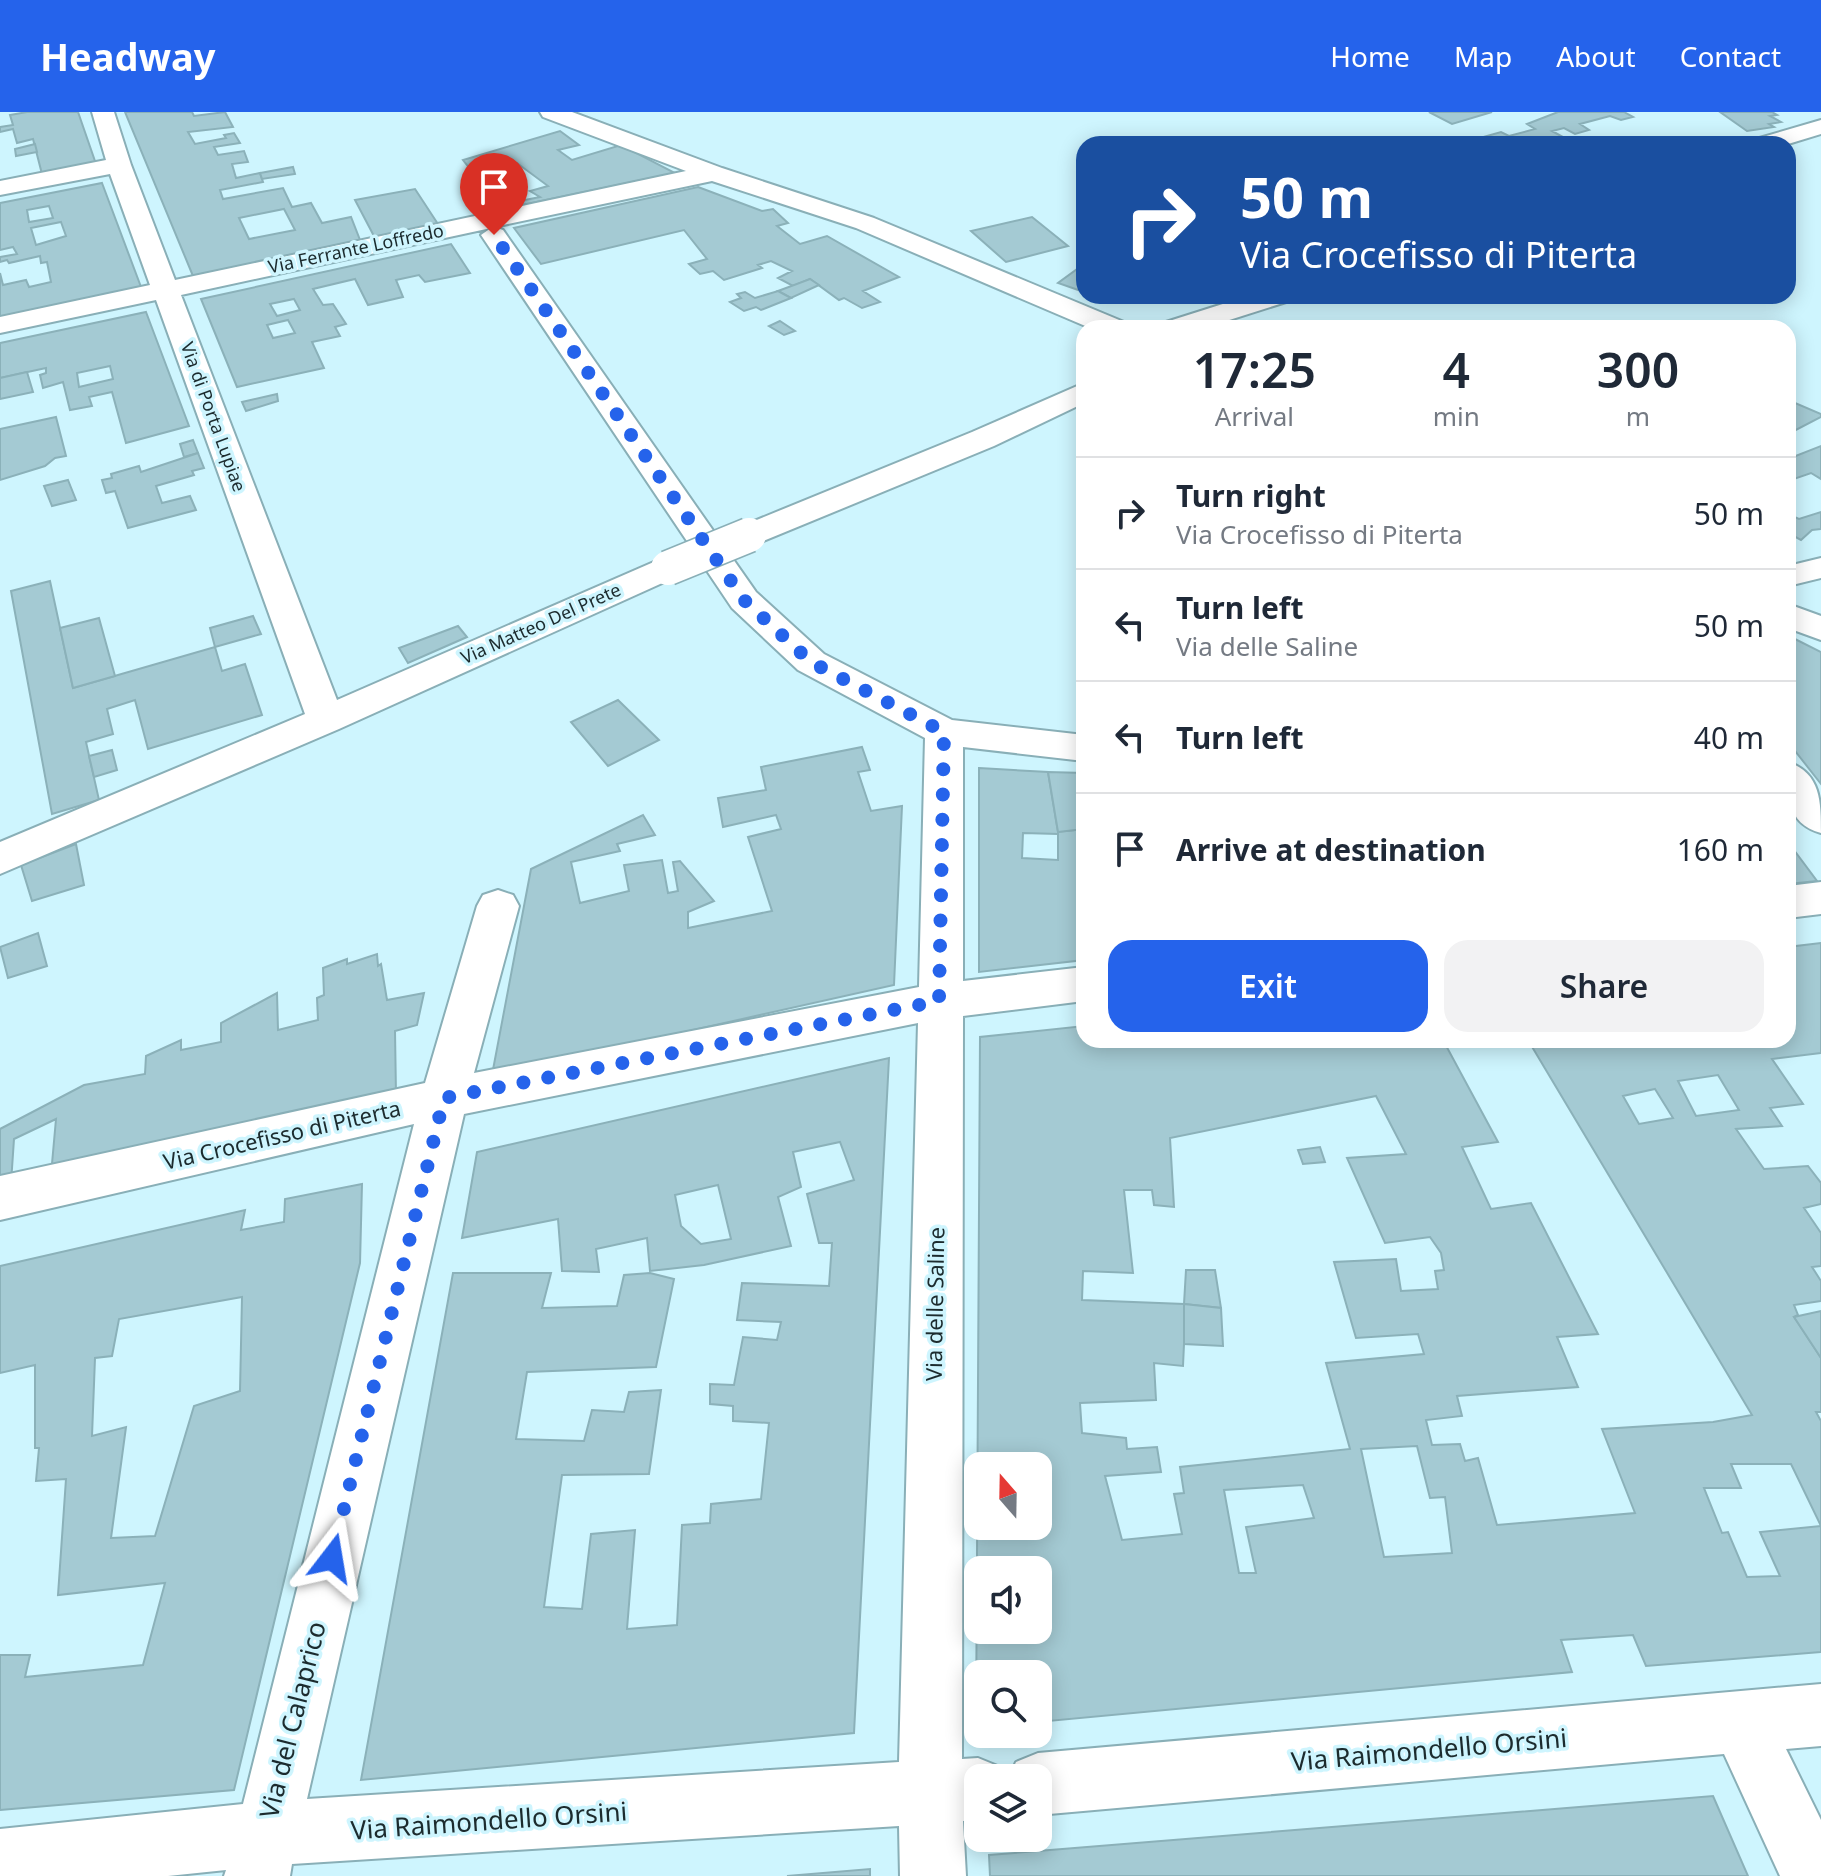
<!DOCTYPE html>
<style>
body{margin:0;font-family:"Noto Sans",sans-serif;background:#f2f2f3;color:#1f2937;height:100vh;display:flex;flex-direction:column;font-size:30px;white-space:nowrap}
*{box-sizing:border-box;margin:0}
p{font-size:26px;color:#747a83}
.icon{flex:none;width:44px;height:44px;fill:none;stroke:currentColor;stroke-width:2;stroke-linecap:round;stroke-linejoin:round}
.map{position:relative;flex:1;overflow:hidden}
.panel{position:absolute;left:1076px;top:208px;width:720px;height:728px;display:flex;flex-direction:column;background:#fff;border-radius:24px;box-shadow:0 4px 20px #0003}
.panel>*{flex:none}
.hud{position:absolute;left:1076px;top:24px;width:720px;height:168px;border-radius:24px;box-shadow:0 4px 20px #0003;background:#1a4fa0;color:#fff;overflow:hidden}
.needle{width:52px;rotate:340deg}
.controls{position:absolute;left:964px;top:1340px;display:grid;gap:16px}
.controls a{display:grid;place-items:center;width:88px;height:88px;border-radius:16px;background:#fff;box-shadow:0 4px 20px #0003;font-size:40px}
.pin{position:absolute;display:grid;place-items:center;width:68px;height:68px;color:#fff;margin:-82px -34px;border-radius:50% 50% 50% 0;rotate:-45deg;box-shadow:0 0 8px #0007}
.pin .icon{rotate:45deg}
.me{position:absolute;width:88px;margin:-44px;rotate:14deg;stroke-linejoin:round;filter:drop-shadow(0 0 6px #0008)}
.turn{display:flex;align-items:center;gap:28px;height:168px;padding:0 32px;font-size:36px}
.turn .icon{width:104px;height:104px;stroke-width:2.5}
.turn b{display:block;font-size:56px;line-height:68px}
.eta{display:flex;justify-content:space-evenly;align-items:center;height:136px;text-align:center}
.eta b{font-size:48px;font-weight:600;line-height:56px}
.button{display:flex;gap:16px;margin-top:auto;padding:16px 32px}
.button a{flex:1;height:92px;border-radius:24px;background:#2563eb;color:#fff;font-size:32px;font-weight:600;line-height:92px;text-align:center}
.button a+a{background:#f2f2f3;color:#1f2937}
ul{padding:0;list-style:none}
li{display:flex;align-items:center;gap:24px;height:112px;padding:0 32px;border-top:2px solid #e0e1e3}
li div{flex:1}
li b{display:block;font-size:30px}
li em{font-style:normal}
header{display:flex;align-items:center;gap:48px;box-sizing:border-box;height:112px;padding:0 40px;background:#2563eb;color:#fff}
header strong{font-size:38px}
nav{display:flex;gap:44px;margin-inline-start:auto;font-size:28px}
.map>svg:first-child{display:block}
</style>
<header>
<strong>Headway</strong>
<nav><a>Home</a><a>Map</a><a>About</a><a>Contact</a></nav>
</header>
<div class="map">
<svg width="1821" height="1764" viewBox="0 0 1821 1764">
<rect width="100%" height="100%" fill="#cef5fe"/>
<g fill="#a4cad3" stroke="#8bb1b9" stroke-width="2" fill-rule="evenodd">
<polygon points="27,0 78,0 96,52 42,62 33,27 17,31 13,17 0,20 0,15 13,13 10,3"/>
<path d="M125,0H192L194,4L225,0L233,15L188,20L195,32L226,26L224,23L234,21L240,31L214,35L218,43L244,39L248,50L232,52L236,66L260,61L263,70L220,78L223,87L283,76L292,95L311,91L322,111L351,105L360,128L193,164ZM284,97L295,118L249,127L239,106Z"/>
<polygon points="1429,0 1492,0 1452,12"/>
<polygon points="1558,0 1624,0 1633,5 1621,8 1610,4 1580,12 1589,18 1575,22 1564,16 1552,19 1563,25 1542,32 1485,32 1476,27 1501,20 1509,24 1535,17 1527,12"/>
<polygon points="1720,0 1772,0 1777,3 1770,4 1781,10 1769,12 1774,15 1747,19"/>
<polygon points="560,19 579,33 558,38 572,48 621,33 675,61 522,93 520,89 540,85 530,79 548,74 517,51 490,59 500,73 486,77 463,48"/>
<polygon points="35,32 37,40 16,44 15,37"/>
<polygon points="293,55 295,62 262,67 260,61"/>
<path d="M102,71L141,175L0,206V161L3,173L26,168L29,175L51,170L47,150L41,151L40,144L9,151L7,148L0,150V145L17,142L13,135L0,138V91ZM49,94L53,106L29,110L27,98ZM61,110L66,124L36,133L31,116Z"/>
<polygon points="698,75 762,99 773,97 788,111 777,114 800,132 827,124 899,165 863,179 880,190 862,196 844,186 839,188 810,167 793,174 778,166 792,159 771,149 758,153 762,156 724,168 713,159 700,162 689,152 707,147 684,118 541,152 514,116"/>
<polygon points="415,77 438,112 375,126 355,88"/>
<polygon points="1032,105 1068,134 1006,150 971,119"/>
<path d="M451,132L470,161L425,170L419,163L396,168L403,185L368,193L355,167L313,177L323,193L333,192L346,212L335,215L340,224L312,230L324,256L237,275L201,187ZM294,187L300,198L277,204L270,192ZM288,208L295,221L273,226L267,213Z"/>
<polygon points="1084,152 1084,180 1058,171"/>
<polygon points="810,167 819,173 791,186 778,179"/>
<polygon points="778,179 791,186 761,198 756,195 744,199 730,190 741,186 737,182 745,180 755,186"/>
<path d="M146,200L189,314L126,331L112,280L89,285L92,294L70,298L63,270L43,276L40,263L46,261V256L0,266V231ZM110,254L113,267L79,275L77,261Z"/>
<polygon points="780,209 795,219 784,223 769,214"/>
<polygon points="27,260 33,280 0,287 0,266"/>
<polygon points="277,282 278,289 246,299 242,290"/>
<polygon points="1788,288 1821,302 1821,305 1788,322"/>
<polygon points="56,305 66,344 55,346 45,354 0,368 0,317"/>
<polygon points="193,328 198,341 184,345 180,332"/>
<polygon points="1821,334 1821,367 1811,361 1794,367 1788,363 1788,347"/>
<polygon points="198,341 204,356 192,359 194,363 156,374 162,391 190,384 196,398 128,416 115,379 106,381 102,368 112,366 111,362 139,354 141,360"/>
<polygon points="68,368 76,388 52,394 44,374"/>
<polygon points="1821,400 1821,417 1812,418 1801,428 1788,421 1788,402 1799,407"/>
<polygon points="50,469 73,576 215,535 222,559 245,552 262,603 148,637 135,588 107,597 113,622 86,630 99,688 52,702 11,479"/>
<polygon points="253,504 261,522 215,535 210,516"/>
<polygon points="99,506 115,564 73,576 60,516"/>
<polygon points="458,514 467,525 408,551 399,536"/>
<polygon points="1789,524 1821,540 1821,672 1788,630"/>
<polygon points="618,588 659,628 608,654 571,610"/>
<polygon points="862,635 870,658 858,660 871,699 902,694 894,873 492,963 531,757 643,703 655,723 617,732 620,739 571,750 580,791 629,779 624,753 662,748 668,781 678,779 673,750 680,749 714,789 688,800 688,816 772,799 748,725 781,717 776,703 723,715 718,686 766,678 761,655"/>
<polygon points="112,638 117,658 94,665 89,644"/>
<path d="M979,656L1048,660L1058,720L1084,717V848L979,860ZM1023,721L1058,722V748L1022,746Z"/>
<polygon points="1048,660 1084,661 1084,717 1058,720"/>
<polygon points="1788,730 1817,769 1788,772"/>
<polygon points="76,732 84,773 32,789 21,753"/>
<polygon points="38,821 47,854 8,866 0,835"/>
<path d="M1821,831V941L1772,947L1803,992L1770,996L1782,1014L1736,1017L1764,1057L1808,1054L1821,1071V1092L1804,1096L1821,1121V1154L1812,1155L1821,1169V1189L1794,1193L1798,1203L1794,1205L1821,1246V1300H1816L1821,1309V1414L1791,1352H1731L1741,1376H1704L1722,1421L1728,1420L1747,1465L1780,1464L1760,1420L1821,1414V1540L1646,1554L1633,1523L1561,1528L1572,1560L1038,1610V1562H978V1616H976L980,925L1084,914V928H1443L1498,1030L1462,1035L1491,1097L1531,1091L1598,1222L1557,1225L1578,1275L1457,1284L1462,1304L1426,1308L1432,1333L1460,1332L1465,1349L1478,1346L1497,1413L1635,1401L1602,1317L1713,1310L1752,1303L1528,928H1788V835ZM1718,963L1739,998L1696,1004L1678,969ZM1655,977L1673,1006L1639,1012L1623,984ZM1376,984L1406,1042L1347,1046L1385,1131L1430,1125L1441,1141L1444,1158L1435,1159L1438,1177L1401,1179L1396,1147L1334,1150L1356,1226L1418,1222L1424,1242L1326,1251L1350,1337L1180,1355L1184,1381L1174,1382L1182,1422L1122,1428L1105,1364L1161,1360L1157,1335L1127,1337L1126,1326L1082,1321L1080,1291L1156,1288L1154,1251L1183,1254L1184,1232V1192L1082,1188L1083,1159L1133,1161L1124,1078H1152L1154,1093L1174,1095L1170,1026ZM1417,1334L1430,1386L1445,1385L1452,1441L1384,1445L1361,1337ZM978,1354H1038V1414H978ZM1303,1373L1314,1406L1246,1415L1256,1461H1239L1224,1378ZM978,1458H1038V1518H978Z"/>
<polygon points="377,842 378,854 381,852 387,888 424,881 417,913 395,919 396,983 51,1063 56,1007 14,1027 11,1071 0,1074 0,1017 84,973 145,962 146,944 181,928 181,938 221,930 221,911 277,881 278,918 318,908 317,886 324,883 323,856 347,847 347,852"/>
<path d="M889,946L854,1621L361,1668L453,1161H551L542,1196L617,1194L624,1163L650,1161L674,1167L656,1255L527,1260L516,1327L584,1329L592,1298L624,1300L629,1280L661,1278L649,1362L562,1363L544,1495L582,1497L591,1422L635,1418L627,1517L677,1513L682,1413L710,1411L711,1392L761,1387L769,1311L733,1309V1294L710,1292V1272L734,1273L743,1225L777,1228L781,1210L737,1208L742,1171L829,1174L832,1131H819L807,1082L854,1068L840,1030L793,1040L801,1075L778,1085L791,1134L704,1153L650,1159L647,1126L596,1137L599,1160L562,1159L558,1107L462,1126L477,1040ZM718,1073L731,1127L701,1132L681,1114L675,1083Z"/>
<polygon points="1320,1035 1325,1050 1303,1052 1298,1038"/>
<path d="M362,1072L360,1151L234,1678L0,1698V1543H30L25,1565L143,1553L165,1471L58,1483L66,1367L36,1369L39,1336H35V1253L0,1261V1154L245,1098L241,1118L284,1110L285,1087ZM242,1185L240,1279L194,1294L155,1424L111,1426L126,1315L92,1324L95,1246L112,1244L119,1207Z"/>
<polygon points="1186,1158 1215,1158 1221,1196 1184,1192"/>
<polygon points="1184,1192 1221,1196 1223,1234 1184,1232"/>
<polygon points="1821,1199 1821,1246 1794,1205"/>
<polygon points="1713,1684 1748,1764 990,1764 989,1743"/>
<polygon points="870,1757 870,1764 787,1764"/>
</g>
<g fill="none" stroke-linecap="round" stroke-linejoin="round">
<g stroke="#89afb7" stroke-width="4">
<g id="minor">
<path d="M92,0H114L131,53L175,168L686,59L543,5L540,0H572L722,56L874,106L1124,210L1128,216H1090L856,116L712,69L494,115L503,118L756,480L824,542L952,608L1084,623V649L963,635V869L1084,855V889L963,904L962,1647L978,1646L1000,1655L1005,1666H978V1708L963,1709L966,1764H900L899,1714L292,1752L290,1764H224L226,1758L168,1764H0V1717L243,1692L414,1012L0,1108V1064L425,971L477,794L483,783L498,778L513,783L519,794L474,961L919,875L925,626L798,558L732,496L481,123L491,116L181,183L337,588L656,449L668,446L680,449L685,456L680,463L339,617L0,762V730L305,602L156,188L0,221V205L150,173L110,62L0,83V69L106,48ZM918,911L899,1650L307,1687L464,1002Z"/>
<polygon points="1821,8 1821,22 1788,32 1752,32 1756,27"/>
<polygon points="1248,184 1290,184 1286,190 1204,216 1162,216 1166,210"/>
<polygon points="1084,271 1084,291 994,334 761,430 749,433 737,430 732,423 737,416 972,320"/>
<polygon points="1821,446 1821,466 1788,474 1788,454"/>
<polygon points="1788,492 1821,504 1821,528 1788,516"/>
<path d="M1788,650C1821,661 1821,690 1821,721C1785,711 1788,682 1788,650Z"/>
<polygon points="1821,770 1821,802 1788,806 1788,774"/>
<polygon points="1821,1572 1821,1634 1786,1637 1821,1708 1821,1764 1780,1764 1724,1642 1038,1703 1038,1666 1009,1666 1016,1650 1038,1641"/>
</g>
</g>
<use href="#minor" fill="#fff" fill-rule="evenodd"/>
<g stroke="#89afb7" stroke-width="37" stroke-linecap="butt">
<polyline id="minor-bridge" points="668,456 749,423"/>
</g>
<use href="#minor-bridge" stroke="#fff" stroke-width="34"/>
</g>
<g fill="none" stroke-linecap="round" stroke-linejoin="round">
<polyline stroke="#2563eb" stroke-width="14" stroke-dasharray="0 25.2" points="332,1446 444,986 939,889 944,620 811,550 744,488 494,123"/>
</g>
<g text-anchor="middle" stroke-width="7" stroke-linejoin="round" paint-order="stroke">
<g font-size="18" fill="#1c2b2e" stroke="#cef5fe">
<text transform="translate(356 137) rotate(-12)" y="6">Via Ferrante Loffredo</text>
<text transform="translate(213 305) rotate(70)" y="6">Via di Porta Lupiae</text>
<text transform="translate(541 512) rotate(-24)" y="6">Via Matteo Del Prete</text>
</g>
<g font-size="22" fill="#1c2b2e" stroke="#cef5fe">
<text transform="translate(282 1023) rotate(-13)" y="8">Via Crocefisso di Piterta</text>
<text transform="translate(935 1192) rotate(-89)" y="8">Via delle Saline</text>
</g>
<g font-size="26" fill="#1c2b2e" stroke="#cef5fe">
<text transform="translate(293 1608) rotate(-76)" y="9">Via del Calaprico</text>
<text transform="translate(1429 1638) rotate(-5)" y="9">Via Raimondello Orsini</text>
<text transform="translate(489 1709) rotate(-4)" y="9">Via Raimondello Orsini</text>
</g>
</g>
</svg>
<div class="controls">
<a><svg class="needle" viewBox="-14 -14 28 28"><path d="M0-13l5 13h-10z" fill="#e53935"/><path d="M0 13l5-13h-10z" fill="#747a83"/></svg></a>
<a><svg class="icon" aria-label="sound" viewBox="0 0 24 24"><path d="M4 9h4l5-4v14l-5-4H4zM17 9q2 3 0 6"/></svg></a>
<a><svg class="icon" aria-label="search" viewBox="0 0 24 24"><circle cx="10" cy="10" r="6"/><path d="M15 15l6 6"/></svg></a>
<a><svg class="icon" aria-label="layers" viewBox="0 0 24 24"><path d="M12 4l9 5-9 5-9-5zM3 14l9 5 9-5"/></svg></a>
</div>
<div class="pin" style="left:494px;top:123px;background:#d93025"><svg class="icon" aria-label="arrive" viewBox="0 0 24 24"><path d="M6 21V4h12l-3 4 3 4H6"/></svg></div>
<svg class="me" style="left:332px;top:1446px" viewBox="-20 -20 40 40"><path d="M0-17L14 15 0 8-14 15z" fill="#2563eb" stroke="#fff" stroke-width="4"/></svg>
<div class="hud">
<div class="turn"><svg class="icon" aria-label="right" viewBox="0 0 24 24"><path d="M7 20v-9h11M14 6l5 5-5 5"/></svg><div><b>50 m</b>Via Crocefisso di Piterta</div></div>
</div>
<section class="panel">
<div class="eta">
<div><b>17:25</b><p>Arrival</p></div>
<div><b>4</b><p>min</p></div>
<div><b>300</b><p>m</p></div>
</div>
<ul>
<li><svg class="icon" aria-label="right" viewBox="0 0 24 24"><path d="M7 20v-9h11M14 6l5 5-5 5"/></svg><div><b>Turn right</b><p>Via Crocefisso di Piterta</p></div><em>50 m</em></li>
<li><svg class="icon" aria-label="left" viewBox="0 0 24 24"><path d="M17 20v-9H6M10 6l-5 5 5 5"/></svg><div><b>Turn left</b><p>Via delle Saline</p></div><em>50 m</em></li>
<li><svg class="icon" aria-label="left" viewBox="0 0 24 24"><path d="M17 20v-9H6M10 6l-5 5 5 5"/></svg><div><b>Turn left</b></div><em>40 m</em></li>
<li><svg class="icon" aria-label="arrive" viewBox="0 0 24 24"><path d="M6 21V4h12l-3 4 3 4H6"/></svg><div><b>Arrive at destination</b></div><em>160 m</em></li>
</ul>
<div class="button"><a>Exit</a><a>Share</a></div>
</section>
</div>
